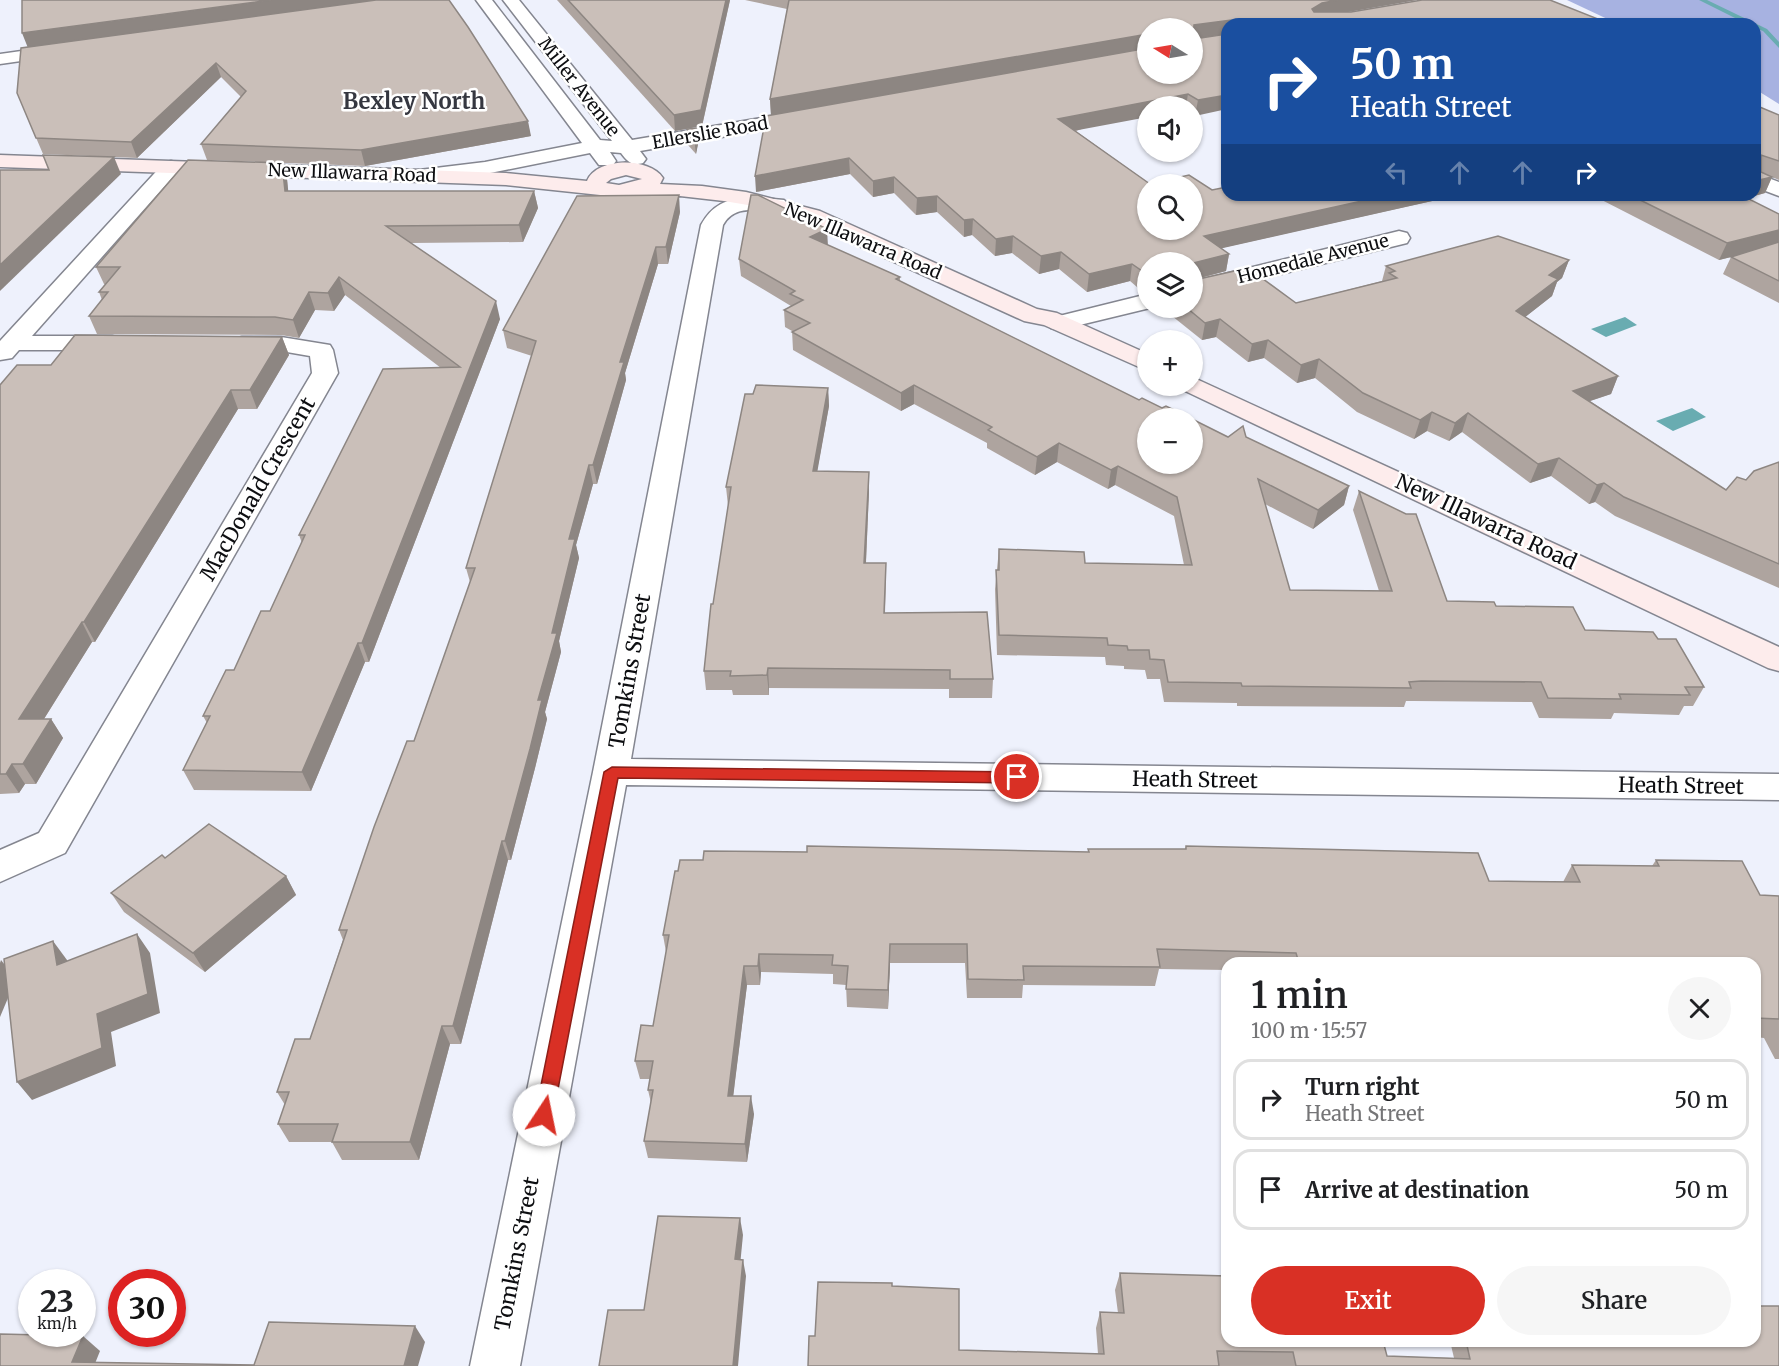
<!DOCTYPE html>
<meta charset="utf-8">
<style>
body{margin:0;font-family:Merriweather,serif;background:#f6f6f6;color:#202124;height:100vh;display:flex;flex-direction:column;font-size:22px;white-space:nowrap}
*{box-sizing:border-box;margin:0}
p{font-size:20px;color:#757577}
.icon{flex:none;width:33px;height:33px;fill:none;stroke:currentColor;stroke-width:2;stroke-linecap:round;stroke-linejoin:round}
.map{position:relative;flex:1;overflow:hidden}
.drawer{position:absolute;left:1221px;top:957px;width:540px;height:390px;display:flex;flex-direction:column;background:#fff;border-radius:18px;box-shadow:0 2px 4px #0004}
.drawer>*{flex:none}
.top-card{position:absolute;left:1221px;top:18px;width:540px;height:183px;border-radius:18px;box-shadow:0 2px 4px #0004;background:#1a4fa0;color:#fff;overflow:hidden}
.needle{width:39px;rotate:281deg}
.tools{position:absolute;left:1137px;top:18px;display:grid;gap:12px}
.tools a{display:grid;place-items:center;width:66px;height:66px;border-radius:50%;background:#fff;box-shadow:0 2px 4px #0004;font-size:30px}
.speed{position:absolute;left:18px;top:1269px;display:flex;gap:12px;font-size:30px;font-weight:700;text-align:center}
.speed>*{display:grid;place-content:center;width:78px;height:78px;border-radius:50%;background:#fff;box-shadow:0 2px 4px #0004;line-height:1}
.speed small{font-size:15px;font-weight:400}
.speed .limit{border:9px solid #d22;background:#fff;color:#111}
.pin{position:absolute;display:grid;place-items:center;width:51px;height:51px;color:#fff;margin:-26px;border:3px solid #fff;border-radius:50%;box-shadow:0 2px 6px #0007}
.me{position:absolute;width:66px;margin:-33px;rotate:11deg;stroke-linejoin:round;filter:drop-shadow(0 0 4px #0008)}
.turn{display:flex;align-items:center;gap:21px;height:126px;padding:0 30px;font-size:27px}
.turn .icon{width:78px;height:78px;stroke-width:2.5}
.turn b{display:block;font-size:42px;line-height:51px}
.lanes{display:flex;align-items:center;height:57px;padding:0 30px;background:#0003;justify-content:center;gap:30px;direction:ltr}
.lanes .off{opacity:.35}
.round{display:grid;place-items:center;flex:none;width:63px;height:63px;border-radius:32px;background:#f6f6f6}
.head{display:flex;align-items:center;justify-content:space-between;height:102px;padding:0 30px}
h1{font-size:36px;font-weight:600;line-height:45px}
.cta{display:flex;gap:12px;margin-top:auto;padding:12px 30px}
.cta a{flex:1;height:69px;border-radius:36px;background:#d93025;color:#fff;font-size:24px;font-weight:600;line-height:69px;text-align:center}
.cta a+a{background:#f6f6f6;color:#202124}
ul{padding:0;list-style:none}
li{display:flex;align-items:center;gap:18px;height:81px;margin:0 12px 9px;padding:0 18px;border:3px solid #e0e0e0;border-radius:18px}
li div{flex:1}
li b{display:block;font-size:22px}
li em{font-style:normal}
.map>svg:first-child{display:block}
</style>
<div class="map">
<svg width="1779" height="1366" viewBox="0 0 1779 1366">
<rect width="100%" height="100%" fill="#eef1fc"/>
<polygon fill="#a7b2e1" points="1567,0 1779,0 1779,104 1755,89 1755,24 1618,24"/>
<g fill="#69acb1">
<polygon points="1625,317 1637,325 1606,337 1591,329"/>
<polygon points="1692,408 1706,417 1673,431 1656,421"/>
</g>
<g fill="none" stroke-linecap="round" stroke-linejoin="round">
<polygon fill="#69acb1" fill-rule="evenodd" points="1699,0 1707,0 1767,29 1779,42 1779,48 1763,31 1755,28 1755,24 1747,24"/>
<g stroke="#848690" stroke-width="3">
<g id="street">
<path d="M476,0H492L600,140L612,141L503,0H519L632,140L809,110L816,112L818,116L816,120L809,122L640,151L646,159L643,163C631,166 628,162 621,153L610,152L616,161L613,165H599L590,153L485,174L419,182L412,180L409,176L412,172L419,170L485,162L582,143Z"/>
<polygon points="64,45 70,46 73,50 70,54 0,64 0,54"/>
<polygon points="171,161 178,163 181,167 178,171 32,336 112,336 121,338 124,343 121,348 112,350 19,350 12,358 0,360 0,341 164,163"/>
<polygon points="1755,173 1779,182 1779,196 1755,187"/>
<path d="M749,197L784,200L788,204L784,208C763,214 736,201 723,225L631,759L1779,774V800L626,785L520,1366H470L593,772L701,225C712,205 726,199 749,197Z"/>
<polygon points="1399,231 1407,233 1410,238 1407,243 1192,296 1192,282"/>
<polygon points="1148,294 1148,308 1150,308 1059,330 1051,328 1047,323 1051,318"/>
<polygon points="242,337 281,337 330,345 333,350 338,373 65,853 0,882 0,850 39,833 312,373 310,356 281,351 233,349 230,344 233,339"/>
</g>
</g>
<g stroke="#848690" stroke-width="3">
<g id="secondary">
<path d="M0,155L506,173L587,181C597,157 649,157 663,178L660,184L702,186L746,192L820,211L1037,309L1057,313L1148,354V371L1044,325L1024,321L804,221L765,208L724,201L680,196L619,197L506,185L0,167ZM626,175L642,179L619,185L606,183L611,179Z"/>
<polygon points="1192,377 1779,647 1779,671 1768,668 1183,390 1180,386 1192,386"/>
</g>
</g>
<use href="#street" fill="#fff" fill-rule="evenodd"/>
<use href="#secondary" fill="#fdecec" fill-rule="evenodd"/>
</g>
<g fill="#aea49f" fill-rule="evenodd">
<polygon points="22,0 531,136 365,166 207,160 201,144 241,97 221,77 137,158 43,154 17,93 28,47"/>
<polygon points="557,0 730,0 702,126 675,131"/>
<path d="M745,0H1417L1347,12L1550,0L1227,24L1195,116L1192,114V106H1148L1076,131L1150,184L1212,190L1227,195H1459L1221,248L1229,254L1226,271L1194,280L1296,303L1382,281L1386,266L1569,260L1562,278L1557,282L1552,296L1525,317L1618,376L1611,394L1590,401L1726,490L1746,480L1779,462V588L1615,516L1595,502L1589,504L1551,476L1530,483L1462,432L1449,441L1427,431L1414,439L1357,412L1315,378L1297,383L1264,358L1248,362L1216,337L1202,340L1162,308H1192L1148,262V292L1144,293L1130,281L1087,292L1059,269L1039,274L1012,253L995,256L972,235L964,237L937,212L916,215L894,193L873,197L850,174L756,192L976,79L771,115L770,99L787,9ZM1148,28L1192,74H1148Z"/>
<polygon points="1755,105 1779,115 1779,180 1772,177 1765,193 1747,198 1779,214 1779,303 1723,274 1731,257 1719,260 1592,195 1755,195"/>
<polygon points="697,128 698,144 696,154 688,145 687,129"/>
<polygon points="282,163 287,179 288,191 534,191 538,208 523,242 411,243 500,319 369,662 365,662 311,791 194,790 183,770 207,723 203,716 234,670 270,611 302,543 299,535 441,368 345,295 334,311 315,310 299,338 281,335 97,334 89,316 102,300 99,292 105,284 104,284 96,267"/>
<polygon points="680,212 668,264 658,264 625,373 626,380 597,484 593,484 576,545 579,558 559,641 561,652 545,712 547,719 535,768 511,860 508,860 461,1044 450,1044 419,1160 342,1160 332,1142 289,1142 278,1124 285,1105 277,1092 310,1039 343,940 339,930 414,741 470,582 466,568 532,356 507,348 503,330"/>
<polygon points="827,229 827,245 900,277 900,281 1139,400 1162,408 1228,437 1246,437 1349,486 1344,505 1313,529 1265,504 1290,590 1379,591 1353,510 1359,491 1447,601 1496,606 1585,630 1658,639 1704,687 1693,706 1684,706 1679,715 1614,713 1611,719 1539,718 1532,702 1414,701 1406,701 1404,707 1237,706 1237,703 1164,702 1160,679 1147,679 1145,670 1124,669 1124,666 1106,665 1105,657 997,655 995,589 999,549 1085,563 1184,565 1174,516 1115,485 1108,489 1057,462 1035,475 987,448 987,443 914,404 901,411 793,350 792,331 785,327 784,310 791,306 741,276 739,259"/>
<polygon points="282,337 289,355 257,409 238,409 95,642 92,642 44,719 51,719 63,738 36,784 25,784 19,793 0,794 0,385 51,365"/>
<polygon points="828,388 829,406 817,471 869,491 866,563 886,582 885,613 993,679 992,698 949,698 949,689 769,688 769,695 733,695 732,690 706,690 704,671 728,506 726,487 753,394"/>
<polygon points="1186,846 1489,881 1563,882 1572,865 1652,866 1656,860 1760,895 1779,896 1779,1059 1775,1059 1764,1038 1755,1037 1755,963 1227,963 1227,970 1159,969 1155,986 1023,985 1022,998 967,998 965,963 890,963 888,1009 847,1007 846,985 833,984 833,974 761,972 760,985 747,985 733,1096 754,1114 747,1162 648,1158 644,1141 651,1103 648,1090 650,1079 640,1079 635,1061 653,1026 666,952 663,935 678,871 703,860 1088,852 1088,849 1185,849"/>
<polygon points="165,858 286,876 296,895 205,972 124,912 111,893"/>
<polygon points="1120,1273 1387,1356 1454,1358 1450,1341 1755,1341 1779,1366 808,1366 815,1336 892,1286 959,1350 1098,1354 1096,1328 1100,1312 1118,1313 1115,1290"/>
</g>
<g fill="#8d8682">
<polygon points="271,0 377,0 28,48 22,33"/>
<polygon points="726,0 730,0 702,126 675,131 674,115"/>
<polygon points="1338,0 1417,0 1319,17 1312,9 1322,3"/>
<polygon points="1231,20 1230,24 1227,24 1227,34 1192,40 1194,25"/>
<polygon points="1148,34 1148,49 771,115 770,99"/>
<polygon points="216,63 221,77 137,158 131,142"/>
<polygon points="1188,94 1186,106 1148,106 1148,117 1057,134 1058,119"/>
<polygon points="1227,95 1227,109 1195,116 1198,100"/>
<polygon points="528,121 531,136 365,166 361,150"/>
<polygon points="697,128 698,144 696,154 694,138"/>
<polygon points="114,157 121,174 0,291 0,265"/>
<polygon points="849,158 850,174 756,192 755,176"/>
<polygon points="282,163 287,179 290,208 285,191"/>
<polygon points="894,177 894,193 873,197 873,181"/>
<polygon points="1772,177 1765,193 1721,205 1725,195 1755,195 1755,181"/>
<polygon points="534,191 538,208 523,242 519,225"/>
<polygon points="679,195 680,212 668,264 666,247"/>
<polygon points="1389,195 1459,195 1201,253 1204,236"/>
<polygon points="937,196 937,212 916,215 917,198"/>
<polygon points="973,219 972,235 964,237 964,220"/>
<polygon points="827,229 828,246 810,237"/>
<polygon points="1779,230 1779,245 1719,260 1727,243"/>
<polygon points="1013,236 1012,253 995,256 996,239"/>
<polygon points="656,247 658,264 625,373 626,380 597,484 593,465 620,362"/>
<polygon points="1061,252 1059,269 1039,274 1041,256"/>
<polygon points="1229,254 1226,271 1192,280 1193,263"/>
<polygon points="1569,260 1562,278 1557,282 1552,296 1510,329 1516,311 1549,275"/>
<polygon points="1132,264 1130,281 1087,292 1089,274"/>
<polygon points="339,277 345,295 334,311 328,293"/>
<polygon points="309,292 315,310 299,338 293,320"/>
<polygon points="496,301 500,319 369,662 362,643"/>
<polygon points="1220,319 1216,337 1202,340 1205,323"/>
<polygon points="282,337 289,355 257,409 250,390"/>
<polygon points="1268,340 1264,358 1248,362 1252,344"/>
<polygon points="1319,359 1315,378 1297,383 1301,365"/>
<polygon points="1618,376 1611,394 1566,409 1573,391"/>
<polygon points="914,385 914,404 901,411 901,393"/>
<polygon points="828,388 829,406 814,490 813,471"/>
<polygon points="231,390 238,409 95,642 84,622"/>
<polygon points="1432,412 1427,431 1414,439 1420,420"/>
<polygon points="1468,413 1462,432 1449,441 1455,423"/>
<polygon points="1059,443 1057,462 1035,475 1037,457"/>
<polygon points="1559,458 1551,476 1530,483 1538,464"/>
<polygon points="589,465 593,484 576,545 579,558 559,641 561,652 545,712 547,719 535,768 511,860 505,841 538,700 569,539"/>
<polygon points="1118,466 1115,485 1108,489 1111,470"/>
<polygon points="869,472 869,491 865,582 864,563"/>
<polygon points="1604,483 1595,502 1589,504 1597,485"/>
<polygon points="1349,486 1344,505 1313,529 1318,510"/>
<polygon points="82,622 92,642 32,738 19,719"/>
<polygon points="358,643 365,662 311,791 302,772"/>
<polygon points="768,668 769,688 769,695 767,675"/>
<polygon points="51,719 63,738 36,784 23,764"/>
<polygon points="12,764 25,784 19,793 6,774"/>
<polygon points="502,841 508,860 461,1044 453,1026"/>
<polygon points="286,876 296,895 205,972 193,953"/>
<polygon points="137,934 150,953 160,1013 111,1032 116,1066 32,1100 17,1082 97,1014"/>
<polygon points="53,941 67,960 71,984 57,965"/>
<polygon points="890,944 890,963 888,1009 888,990"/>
<polygon points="759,954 761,972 760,985 758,966"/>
<polygon points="1,960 16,979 0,1017 0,963"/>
<polygon points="744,966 747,985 731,1114 728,1096"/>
<polygon points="442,1026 450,1044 419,1160 410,1142"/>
<polygon points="751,1096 754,1114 747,1162 745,1144"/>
<polygon points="740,1218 743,1235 739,1276 735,1259"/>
<polygon points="743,1260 746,1276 738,1366 733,1366"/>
<polygon points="415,1326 425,1342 418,1366 404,1366"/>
<polygon points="83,1336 100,1351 94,1366 72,1362"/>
</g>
<g fill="#cabfb9" stroke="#8d8682" stroke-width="1.5" fill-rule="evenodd">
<polygon points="22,0 271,0 22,33"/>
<polygon points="376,0 449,0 468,27 528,121 361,150 201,144 246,91 216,63 131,142 36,138 17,93 21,48"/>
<polygon points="568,0 726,0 701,110 674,115"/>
<path d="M789,0H1338L1322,3L1312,9L1314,12H1351L1422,0H1550L1598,19L1594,20L1603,24H1231V20L1194,25L1193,39L1227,34V95L1198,100L1188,94L1058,119L1150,184L1189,175L1212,190L1227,187V195H1389L1204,236L1229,254L1193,263L1194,280L1248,268L1296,303L1397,278L1389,273L1395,271L1386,266L1498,236L1569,260L1549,275L1558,279L1516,311L1618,376L1573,391L1726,490L1737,477L1746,480L1754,471L1779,462V564L1624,497L1604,483L1597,485L1559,458L1538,464L1468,413L1455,423L1432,412L1420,420L1363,393L1319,359L1301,365L1268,340L1252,344L1220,319L1205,323L1187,308H1192V262H1148V275L1132,264L1089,274L1061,252L1041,256L1013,236L996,239L973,219L964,220L937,196L917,198L894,177L873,181L849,158L755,176L766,116L1148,48V74H1192V28H1148V34L770,99ZM1148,184H1192V230H1148Z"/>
<polygon points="1755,105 1779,115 1779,161 1761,155 1761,172 1772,177 1755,181"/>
<polygon points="697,128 694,138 687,129"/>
<polygon points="43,155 114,157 0,265 0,170 49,170"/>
<polygon points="188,160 282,163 285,191 534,191 519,225 386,226 496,301 362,643 358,643 302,772 183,770 210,716 203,716 226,670 234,670 261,611 270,611 305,535 299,535 383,369 460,367 339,277 328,293 309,292 293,320 275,317 89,316 108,292 99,292 120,267 96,267"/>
<polygon points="679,195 666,247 656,247 620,362 624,362 593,465 589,465 569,539 575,539 552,633 557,633 538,700 542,700 530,749 505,841 502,841 453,1026 442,1026 410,1142 332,1142 338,1124 278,1124 289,1092 277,1092 295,1039 310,1039 347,930 339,930 374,827 407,741 414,741 475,568 466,568 536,341 503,330 577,196"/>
<polygon points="751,195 758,195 827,229 810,237 900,277 896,279 1139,400 1142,398 1162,408 1166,406 1191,418 1148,418 1148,464 1192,464 1192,419 1228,437 1243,426 1246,437 1349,486 1318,510 1258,479 1290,590 1392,591 1359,491 1406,514 1416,514 1447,601 1494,602 1496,606 1573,607 1585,630 1653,632 1658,639 1676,639 1704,687 1685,687 1690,695 1619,694 1621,699 1548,698 1541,682 1421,681 1409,682 1411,688 1242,686 1241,683 1168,682 1164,660 1150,659 1149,650 1128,650 1127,646 1108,645 1107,638 999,635 996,570 999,570 999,549 1084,552 1085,563 1192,565 1177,497 1118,466 1111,470 1059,443 1037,457 988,430 992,427 914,385 901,393 792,332 810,323 784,310 803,300 790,294 795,291 739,259"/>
<polygon points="1630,195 1741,195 1779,214 1779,230 1727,243"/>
<polygon points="1779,242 1779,281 1731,257"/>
<polygon points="75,335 282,337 250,390 231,390 84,622 82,622 19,719 51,719 23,764 12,764 6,774 0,774 0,385 17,365 51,365"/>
<polygon points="756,385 828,388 813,471 869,472 864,563 886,563 884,613 987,612 993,679 950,679 950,670 768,668 767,675 730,676 731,671 704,671 711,604 713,604 731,487 726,487 745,394 753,394"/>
<polygon points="209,824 286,876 193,953 111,893 162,855 165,858"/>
<polygon points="807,846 1089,852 1088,849 1186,849 1186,846 1478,853 1489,881 1580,882 1572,865 1659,866 1656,860 1742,861 1760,895 1779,896 1779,1019 1755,1018 1755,963 1299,963 1296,953 1157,949 1160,967 1023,966 1024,980 968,979 967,944 890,944 888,990 846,989 848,966 832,965 833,955 759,954 758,966 744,966 728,1096 751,1096 745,1144 644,1141 653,1090 648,1090 653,1061 635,1061 641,1025 653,1026 669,935 663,935 675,871 678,871 680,860 703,860 704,851 807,852"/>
<polygon points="137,934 148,994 97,1014 102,1048 17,1082 4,959 53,941 57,965"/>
<polygon points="658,1216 740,1218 735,1259 743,1260 733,1366 599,1366 608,1310 644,1310"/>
<polygon points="1120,1273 1227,1276 1227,1341 1383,1341 1387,1356 1470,1359 1466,1341 1755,1341 1755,1306 1779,1306 1779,1366 1296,1366 1293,1352 1217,1351 1219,1366 808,1366 809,1336 815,1336 818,1282 892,1283 892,1286 959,1289 959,1350 1104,1354 1100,1312 1124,1313"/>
<polygon points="269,1322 415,1326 404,1366 0,1366 0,1334 83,1336 72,1362 254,1365"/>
</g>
<polygon fill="#d93025" stroke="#8d1f18" stroke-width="1.5" points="612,767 1017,772 1022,774 1024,777 1022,781 1017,783 618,778 553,1115 551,1121 544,1123 538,1121 535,1115 604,772"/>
<g text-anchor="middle" stroke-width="5" stroke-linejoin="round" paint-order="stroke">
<g font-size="18" fill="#0d0e11" stroke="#fff">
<text transform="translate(579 87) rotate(52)" y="6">Miller Avenue</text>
<text transform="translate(710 133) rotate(-10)" y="6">Ellerslie Road</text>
<text transform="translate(352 173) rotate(2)" y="6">New Illawarra Road</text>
<text transform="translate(863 241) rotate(23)" y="6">New Illawarra Road</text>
<text transform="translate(1313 259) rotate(-14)" y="6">Homedale Avenue</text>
</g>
<g font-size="21" fill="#0d0e11" stroke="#fff">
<text transform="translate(258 489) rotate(-60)" y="7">MacDonald Crescent</text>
<text transform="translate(1486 522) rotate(25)" y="7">New Illawarra Road</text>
<text transform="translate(630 671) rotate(-80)" y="7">Tomkins Street</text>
<text transform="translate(1195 780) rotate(1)" y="7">Heath Street</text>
<text transform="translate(1681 786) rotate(1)" y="7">Heath Street</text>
<text transform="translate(517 1254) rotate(-79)" y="7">Tomkins Street</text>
</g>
<g font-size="22" font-weight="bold" fill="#353740" stroke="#fff">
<text x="414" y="109">Bexley North</text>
</g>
</g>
</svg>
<div class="tools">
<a><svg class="needle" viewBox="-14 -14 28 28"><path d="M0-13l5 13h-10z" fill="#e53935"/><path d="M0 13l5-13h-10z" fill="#757577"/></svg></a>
<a><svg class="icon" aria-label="sound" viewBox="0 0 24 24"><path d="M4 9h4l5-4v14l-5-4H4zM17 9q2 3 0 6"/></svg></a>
<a><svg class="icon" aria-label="search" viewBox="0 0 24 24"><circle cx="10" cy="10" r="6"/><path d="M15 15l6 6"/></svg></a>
<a><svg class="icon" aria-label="layers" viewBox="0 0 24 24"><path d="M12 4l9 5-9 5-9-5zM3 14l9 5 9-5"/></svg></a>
<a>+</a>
<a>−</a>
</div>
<div class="speed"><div>23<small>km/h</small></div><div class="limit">30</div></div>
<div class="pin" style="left:1017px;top:777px;background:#d93025"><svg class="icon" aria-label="arrive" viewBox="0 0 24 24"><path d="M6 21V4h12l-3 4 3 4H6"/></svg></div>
<svg class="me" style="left:544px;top:1115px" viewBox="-20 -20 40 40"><circle r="19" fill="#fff"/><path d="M0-13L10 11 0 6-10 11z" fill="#d93025"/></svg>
<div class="top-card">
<div class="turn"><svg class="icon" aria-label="right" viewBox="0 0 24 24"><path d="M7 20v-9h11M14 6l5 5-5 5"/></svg><div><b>50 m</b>Heath Street</div></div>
<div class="lanes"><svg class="icon off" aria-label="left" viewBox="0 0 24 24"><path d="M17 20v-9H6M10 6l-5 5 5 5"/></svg><svg class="icon off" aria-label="ahead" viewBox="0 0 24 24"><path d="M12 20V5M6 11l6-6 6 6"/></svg><svg class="icon off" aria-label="ahead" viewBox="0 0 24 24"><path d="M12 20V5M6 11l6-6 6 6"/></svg><svg class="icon" aria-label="right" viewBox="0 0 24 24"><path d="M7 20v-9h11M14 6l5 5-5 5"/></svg></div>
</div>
<section class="drawer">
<div class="head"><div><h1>1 min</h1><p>100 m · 15:57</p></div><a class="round"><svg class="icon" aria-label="close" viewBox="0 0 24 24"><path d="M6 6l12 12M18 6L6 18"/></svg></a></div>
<ul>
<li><svg class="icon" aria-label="right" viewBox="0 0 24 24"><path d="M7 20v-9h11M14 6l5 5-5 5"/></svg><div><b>Turn right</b><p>Heath Street</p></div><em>50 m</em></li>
<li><svg class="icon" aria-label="arrive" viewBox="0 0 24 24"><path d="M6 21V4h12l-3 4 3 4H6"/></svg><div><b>Arrive at destination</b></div><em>50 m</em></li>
</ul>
<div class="cta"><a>Exit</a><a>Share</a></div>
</section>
</div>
